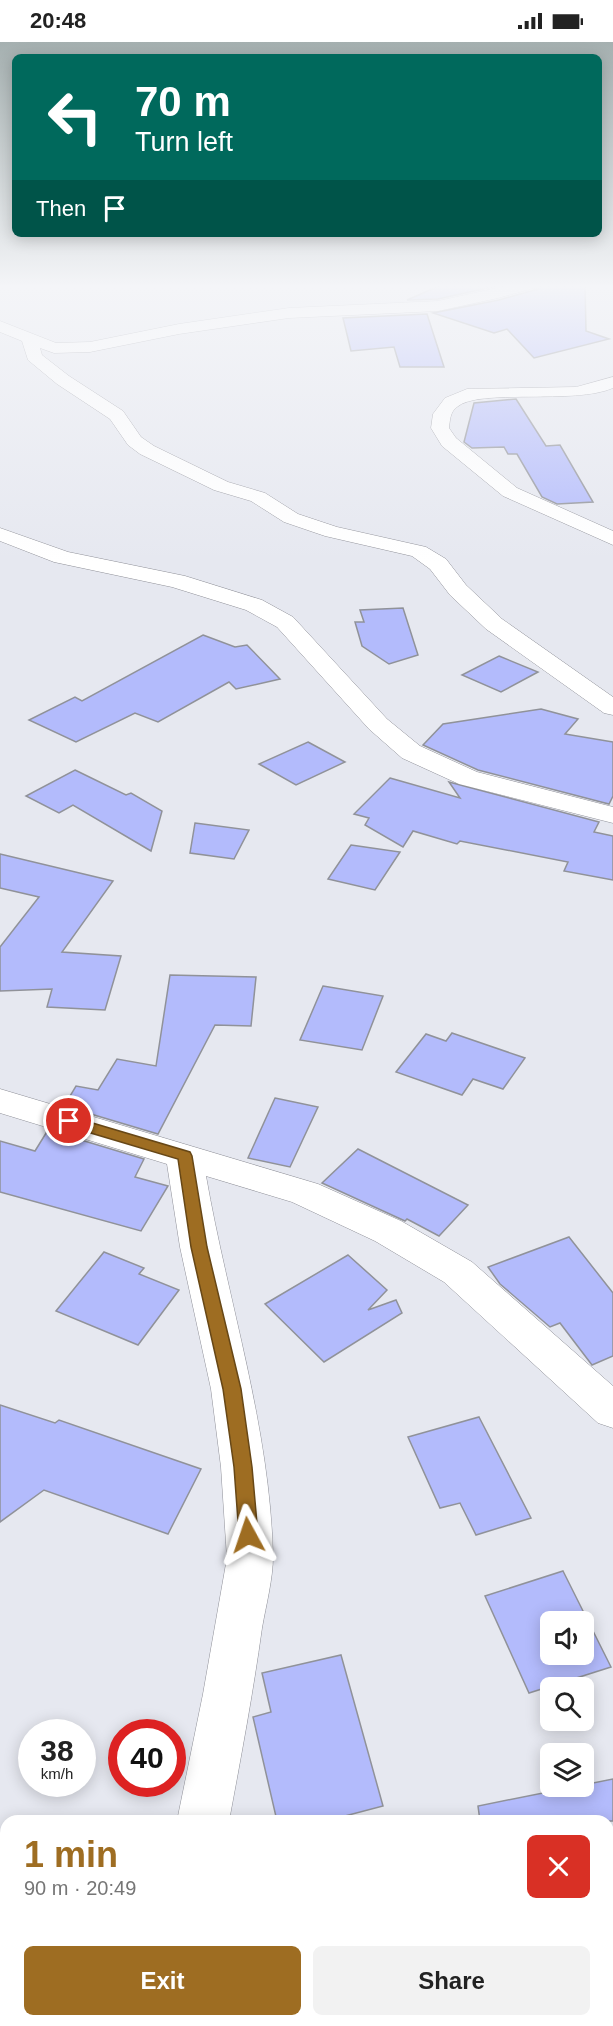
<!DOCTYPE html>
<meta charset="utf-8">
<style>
body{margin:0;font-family:Arial,sans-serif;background:#f2f2f2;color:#222;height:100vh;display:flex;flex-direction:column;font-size:22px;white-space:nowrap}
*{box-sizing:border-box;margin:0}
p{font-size:20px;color:#767676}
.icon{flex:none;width:33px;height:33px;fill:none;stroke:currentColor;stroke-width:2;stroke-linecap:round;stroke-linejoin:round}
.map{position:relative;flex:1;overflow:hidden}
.drawer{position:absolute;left:0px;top:1773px;width:614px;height:212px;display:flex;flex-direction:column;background:#fff;border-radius:18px 18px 0 0;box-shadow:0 3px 15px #0003}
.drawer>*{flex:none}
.hud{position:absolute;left:12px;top:12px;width:590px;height:183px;border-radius:9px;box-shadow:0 3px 15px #0003;background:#00695c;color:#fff;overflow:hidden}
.buttons{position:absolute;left:540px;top:1569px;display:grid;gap:12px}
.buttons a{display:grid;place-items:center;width:54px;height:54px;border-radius:9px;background:#fff;box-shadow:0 3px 15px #0003;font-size:30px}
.speed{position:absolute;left:18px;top:1677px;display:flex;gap:12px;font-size:30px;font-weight:700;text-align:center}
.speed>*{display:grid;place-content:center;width:78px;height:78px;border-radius:50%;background:#fff;box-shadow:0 3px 15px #0003;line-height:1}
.speed small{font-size:15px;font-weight:400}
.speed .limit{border:9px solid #d22;background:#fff;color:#111}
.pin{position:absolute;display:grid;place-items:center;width:51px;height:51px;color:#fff;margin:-26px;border:3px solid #fff;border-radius:50%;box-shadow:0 2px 6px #0007}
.me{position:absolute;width:66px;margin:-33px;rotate:355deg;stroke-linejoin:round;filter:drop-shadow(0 0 4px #0008)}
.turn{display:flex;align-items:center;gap:21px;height:126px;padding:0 24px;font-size:27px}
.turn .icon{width:78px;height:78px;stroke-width:2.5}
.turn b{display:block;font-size:42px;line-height:51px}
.then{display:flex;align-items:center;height:57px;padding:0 24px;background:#0003;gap:12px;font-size:22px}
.round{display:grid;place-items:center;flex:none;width:63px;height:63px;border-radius:9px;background:#f2f2f2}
.overview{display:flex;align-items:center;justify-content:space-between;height:102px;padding:0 24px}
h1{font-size:36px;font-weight:600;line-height:45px;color:#9e6d22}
.button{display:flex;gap:12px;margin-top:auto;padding:12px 24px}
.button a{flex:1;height:69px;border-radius:9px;background:#9e6d22;color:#fff;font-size:24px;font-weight:600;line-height:69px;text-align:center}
.button a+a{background:#f2f2f2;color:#222}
.status{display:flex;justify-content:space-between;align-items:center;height:42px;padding:0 30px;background:#fff;direction:ltr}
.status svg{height:16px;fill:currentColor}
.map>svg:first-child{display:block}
</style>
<div class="status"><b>20:48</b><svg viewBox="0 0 49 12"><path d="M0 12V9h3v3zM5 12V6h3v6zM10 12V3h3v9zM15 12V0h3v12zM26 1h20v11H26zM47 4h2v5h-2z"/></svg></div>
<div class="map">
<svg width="613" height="1984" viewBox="0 0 613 1984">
<rect width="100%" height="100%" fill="#e6e8f0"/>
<g fill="#b3bbfc" stroke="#909299" stroke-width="1.5" fill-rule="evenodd">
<polygon points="444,242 505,242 438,257 407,258"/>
<polygon points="541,242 585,242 586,289 609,297 534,316 507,287 494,291 433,271 499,258 538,247"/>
<polygon points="427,272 444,325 400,325 394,305 351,309 343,276"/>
<polygon points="516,357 546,404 560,403 593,460 557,462 542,455 517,412 508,412 504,405 472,406 464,400 474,361"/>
<polygon points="403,566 418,613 389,622 362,604 355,580 364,580 360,568"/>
<polygon points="203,593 235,605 247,603 280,637 236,647 229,640 158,680 135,671 76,700 29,678 75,655 82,659"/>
<polygon points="499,614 538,630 501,650 462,633"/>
<polygon points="541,667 578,677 565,692 613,700 613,754 609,762 478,728 423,703 443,682"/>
<polygon points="308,700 345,720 296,743 259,722"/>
<polygon points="75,728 126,753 131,751 162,769 151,809 73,763 59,771 26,754"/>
<polygon points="390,736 460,756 449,740 599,780 594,790 613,794 613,838 564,829 568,820 460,799 457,802 413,789 403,805 365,783 369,776 354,772"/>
<polygon points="195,781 249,788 234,817 190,811"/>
<polygon points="351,803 400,810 375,848 328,837"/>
<polygon points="0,812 113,839 62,910 121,914 105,968 47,965 52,947 0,949 0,905 39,855 0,846"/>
<polygon points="170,933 256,935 251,984 215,983 158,1092 64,1064 76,1044 98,1048 117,1017 156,1024"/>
<polygon points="323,944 383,954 362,1008 300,998"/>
<polygon points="452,991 525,1016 503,1047 473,1037 462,1053 396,1030 426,992 446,999"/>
<polygon points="275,1056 318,1065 290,1125 248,1116"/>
<polygon points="48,1088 144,1117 135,1135 168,1144 141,1189 0,1150 0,1099 35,1109"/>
<polygon points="358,1107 468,1163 439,1194 407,1177 405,1179 322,1141"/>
<polygon points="569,1195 613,1251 613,1314 592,1323 560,1281 550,1285 500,1242 488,1225"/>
<polygon points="104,1210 144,1226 139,1232 179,1248 138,1303 56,1269"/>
<polygon points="348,1213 387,1248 368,1268 396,1258 402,1271 324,1320 265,1262"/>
<polygon points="0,1363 55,1381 59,1378 201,1427 168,1492 44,1448 0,1480"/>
<polygon points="479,1375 531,1476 476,1493 460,1461 440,1466 408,1395"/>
<path d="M563,1529L611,1625L529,1651L485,1554ZM550,1580H584V1612H550Z"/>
<polygon points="341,1613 383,1764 326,1779 277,1779 253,1675 271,1670 262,1631"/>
<polygon points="613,1737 613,1779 480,1779 478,1764"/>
</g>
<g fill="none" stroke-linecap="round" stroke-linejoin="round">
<g stroke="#8f9098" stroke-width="1">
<g id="minor">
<polygon points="516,242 539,242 537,245 498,256 438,269 289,276 179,292 90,310 54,311 40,306 42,313 69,334 123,369 141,395 154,404 228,440 265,451 298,472 337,485 426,505 446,517 466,543 502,577 613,655 613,673 604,671 486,587 450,553 430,527 412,514 325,494 284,480 251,459 214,448 140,412 128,403 110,377 57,342 28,318 22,299 0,290 0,279 56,301 90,300 179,282 289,266 438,259"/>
<path d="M613,335V346C575,363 478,346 457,365C450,370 450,378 449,386L456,396L517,446L613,489V503L503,454L442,404L431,386L433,372L445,356L467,347L576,345Z"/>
<polygon points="0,486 68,510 185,534 262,558 293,575 387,677 420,704 477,730 613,765 613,781 459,742 402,716 369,687 277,585 246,568 172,545 54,520 0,499"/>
<path d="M0,1047L318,1142L401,1179L472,1220L613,1344V1386L598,1381L444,1240L375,1199L292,1160L206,1134C228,1260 270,1385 273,1514C273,1537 266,1563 262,1586C253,1651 241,1715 229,1779H177L203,1652L227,1516L221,1425L211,1347L180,1205L167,1122L0,1071Z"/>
<polygon points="115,1978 173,1978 171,1984 113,1984"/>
</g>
</g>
<use href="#minor" fill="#fff" fill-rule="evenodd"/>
</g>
<linearGradient id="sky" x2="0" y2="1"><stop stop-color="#a5b0b0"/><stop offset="0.47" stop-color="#f4f5f8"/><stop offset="1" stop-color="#f4f5f8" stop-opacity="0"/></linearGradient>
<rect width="613" height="520" fill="url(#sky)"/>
<polygon fill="#9e6d22" stroke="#674716" stroke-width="1.5" points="69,1074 190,1110 192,1114 207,1205 241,1347 252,1425 258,1493 255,1499 248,1501 242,1499 239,1493 234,1425 223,1347 191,1205 178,1117 64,1083 62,1079"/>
</svg>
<div class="buttons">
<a><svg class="icon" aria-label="sound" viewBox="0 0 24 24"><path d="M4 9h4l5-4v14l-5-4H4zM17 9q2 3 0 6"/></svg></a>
<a><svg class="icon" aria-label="search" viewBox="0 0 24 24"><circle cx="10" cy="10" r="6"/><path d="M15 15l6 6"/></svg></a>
<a><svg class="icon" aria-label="layers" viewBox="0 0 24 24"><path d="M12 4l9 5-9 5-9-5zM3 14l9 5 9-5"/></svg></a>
</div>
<div class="speed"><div>38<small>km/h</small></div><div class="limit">40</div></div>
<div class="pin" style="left:69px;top:1079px;background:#d93025"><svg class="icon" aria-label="arrive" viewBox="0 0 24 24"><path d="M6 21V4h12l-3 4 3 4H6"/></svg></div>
<svg class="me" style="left:248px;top:1493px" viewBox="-20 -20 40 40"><path d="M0-17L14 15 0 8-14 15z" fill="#9e6d22" stroke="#fff" stroke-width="4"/></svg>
<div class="hud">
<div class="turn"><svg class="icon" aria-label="left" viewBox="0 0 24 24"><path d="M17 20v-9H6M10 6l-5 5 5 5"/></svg><div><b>70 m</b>Turn left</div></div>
<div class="then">Then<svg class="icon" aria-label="arrive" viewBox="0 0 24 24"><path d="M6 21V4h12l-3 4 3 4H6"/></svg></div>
</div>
<section class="drawer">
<div class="overview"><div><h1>1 min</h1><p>90 m · 20:49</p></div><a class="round" style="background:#d93025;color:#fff"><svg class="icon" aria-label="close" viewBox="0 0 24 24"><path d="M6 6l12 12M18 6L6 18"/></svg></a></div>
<div class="button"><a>Exit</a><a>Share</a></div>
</section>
</div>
